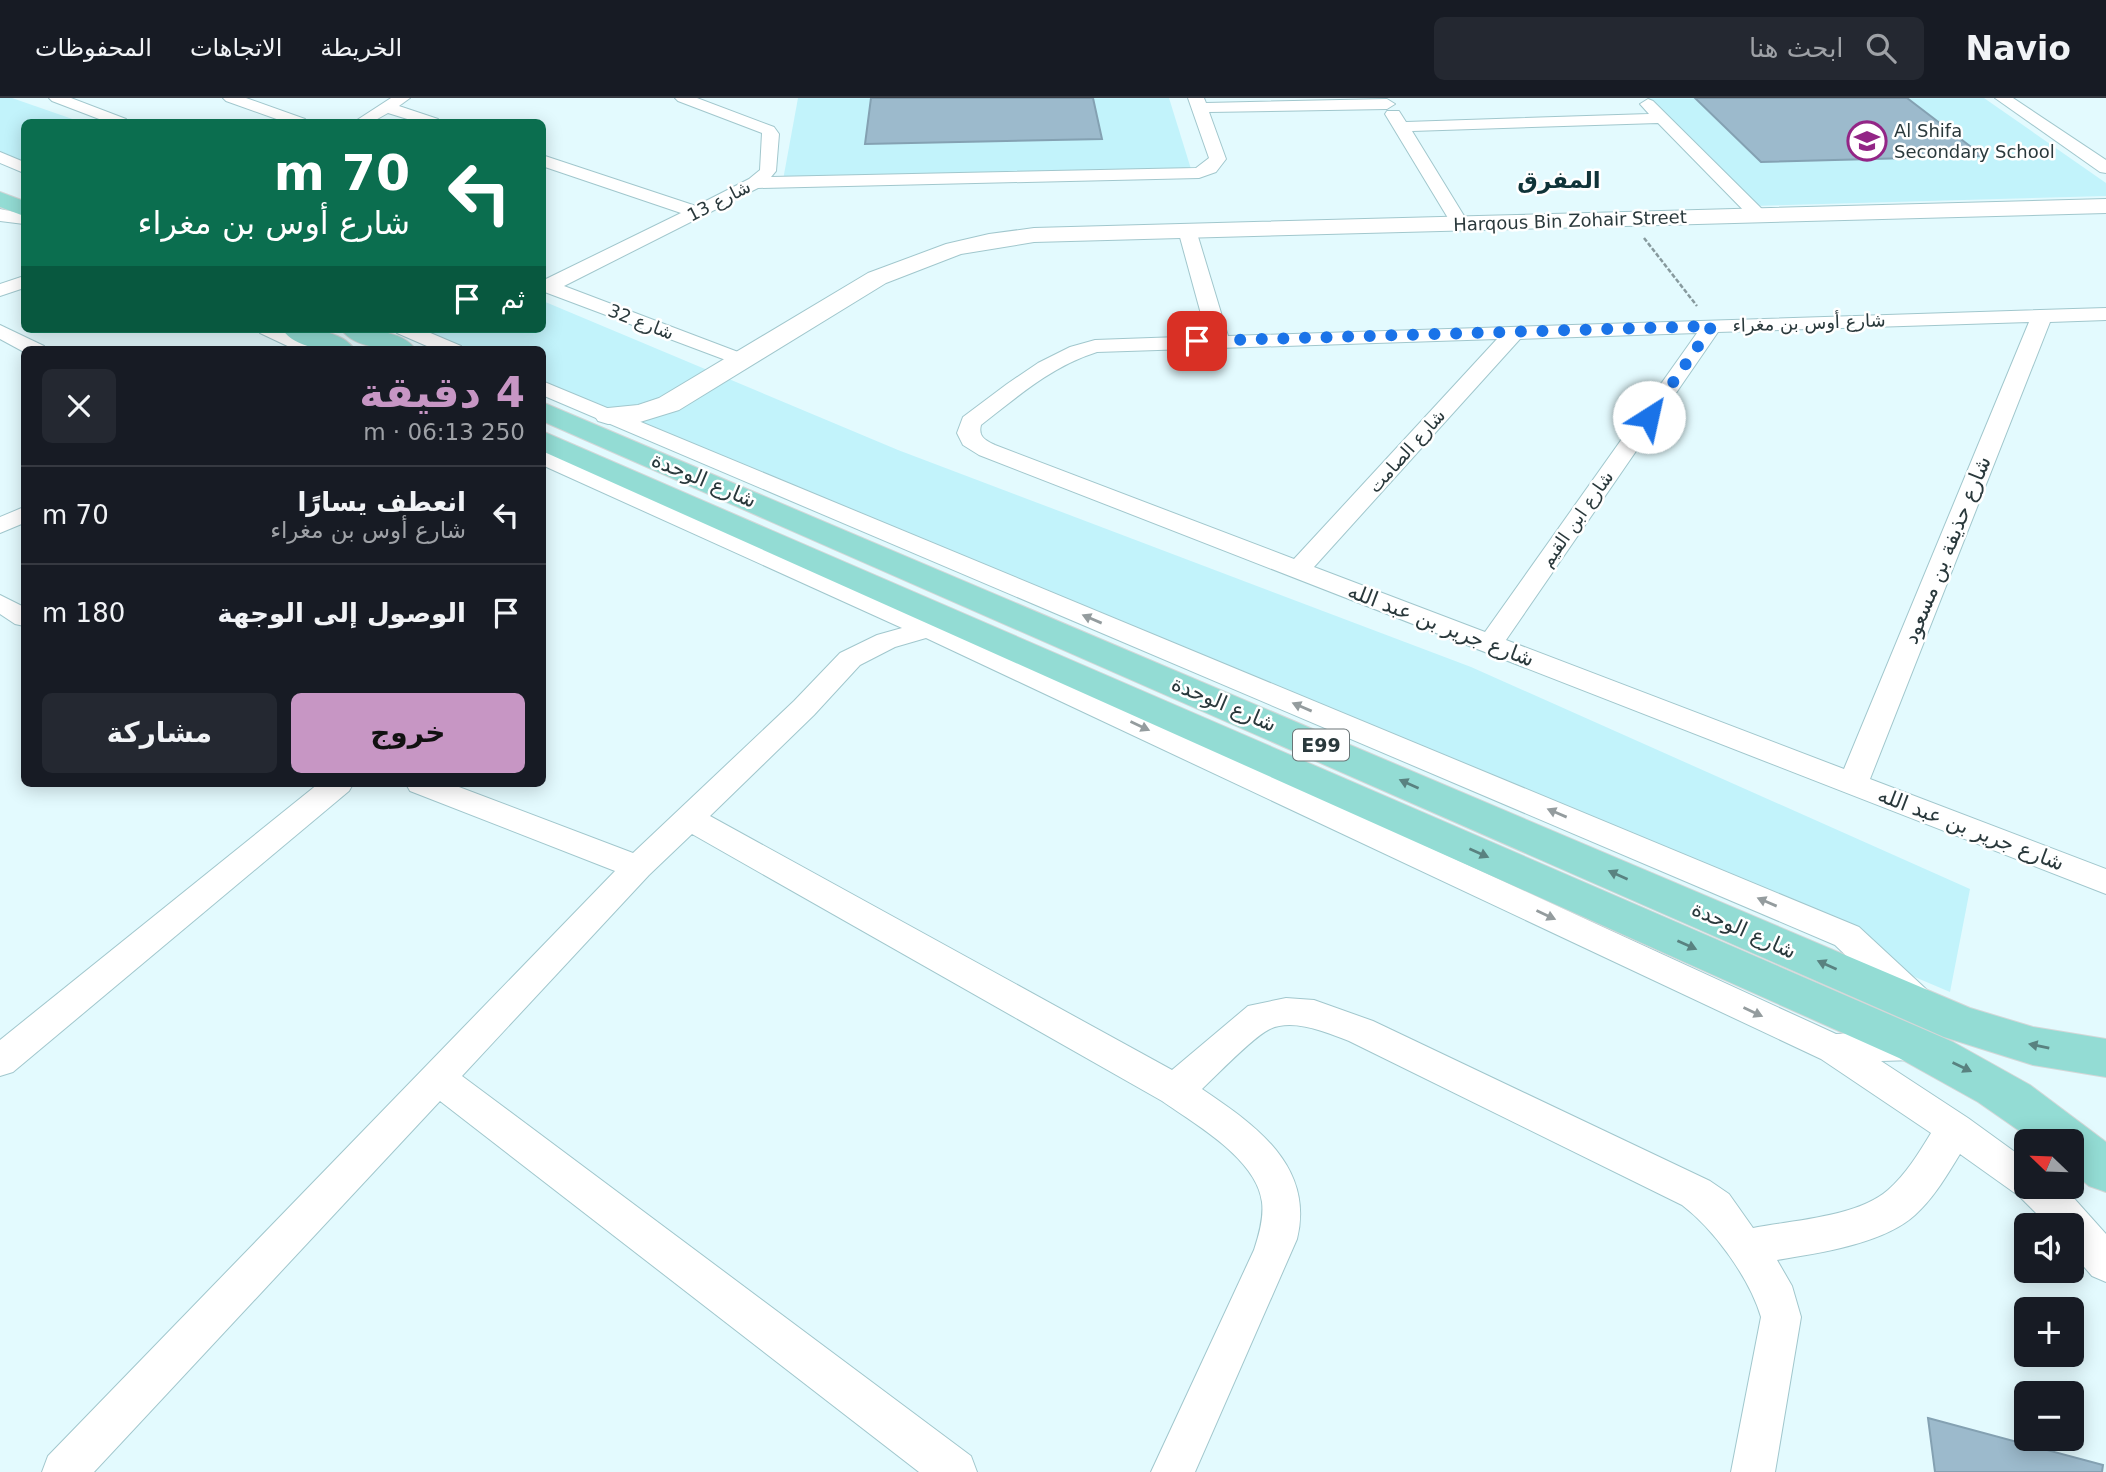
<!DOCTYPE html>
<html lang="ar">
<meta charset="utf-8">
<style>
body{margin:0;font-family:"DejaVu Sans",Cairo,sans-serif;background:#242831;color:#f1f3f6;direction:rtl;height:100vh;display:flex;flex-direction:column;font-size:26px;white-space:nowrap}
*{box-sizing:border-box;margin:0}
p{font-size:23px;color:#9ea1a6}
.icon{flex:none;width:38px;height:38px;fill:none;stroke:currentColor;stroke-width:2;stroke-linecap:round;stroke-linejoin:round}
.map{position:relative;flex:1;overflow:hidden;direction:ltr}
.sheet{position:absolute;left:21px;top:248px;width:525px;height:441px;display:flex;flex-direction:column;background:#171b24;border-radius:10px;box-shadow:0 4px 18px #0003;direction:rtl}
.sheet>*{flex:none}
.banner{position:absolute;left:21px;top:21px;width:525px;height:214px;border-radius:10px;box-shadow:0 4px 18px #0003;direction:rtl;background:#0b6e4f;color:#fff;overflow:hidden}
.needle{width:46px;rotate:293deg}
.fabs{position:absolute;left:2014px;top:1031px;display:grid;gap:14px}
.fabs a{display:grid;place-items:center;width:70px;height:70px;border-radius:10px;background:#171b24;box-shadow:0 4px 18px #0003;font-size:35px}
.pin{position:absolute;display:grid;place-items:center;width:60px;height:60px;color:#fff;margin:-30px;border-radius:14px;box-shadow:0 4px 10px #0006}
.me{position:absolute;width:77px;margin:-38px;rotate:35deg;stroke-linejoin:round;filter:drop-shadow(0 0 5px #0008)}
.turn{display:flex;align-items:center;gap:24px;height:147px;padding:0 21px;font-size:32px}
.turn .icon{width:91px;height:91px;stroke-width:2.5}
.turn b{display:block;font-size:49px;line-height:60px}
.then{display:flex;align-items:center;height:66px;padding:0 21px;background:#0003;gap:14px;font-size:26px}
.round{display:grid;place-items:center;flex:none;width:74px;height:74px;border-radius:10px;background:#242831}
.overview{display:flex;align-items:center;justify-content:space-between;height:119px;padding:0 21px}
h1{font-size:42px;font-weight:700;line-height:52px;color:#c796c4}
.primary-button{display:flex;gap:14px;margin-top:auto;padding:14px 21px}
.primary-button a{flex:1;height:80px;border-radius:10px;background:#c796c4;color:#111;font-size:28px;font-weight:700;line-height:80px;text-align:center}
.primary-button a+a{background:#242831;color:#f1f3f6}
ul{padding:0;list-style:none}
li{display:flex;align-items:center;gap:21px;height:98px;padding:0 21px;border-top:2px solid #363941}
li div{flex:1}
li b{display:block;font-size:26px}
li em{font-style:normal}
header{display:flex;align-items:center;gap:42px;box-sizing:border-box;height:98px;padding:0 35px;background:#171b24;border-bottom:2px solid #363941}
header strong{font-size:33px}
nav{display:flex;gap:38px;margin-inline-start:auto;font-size:24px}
.search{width:490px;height:63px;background:#242831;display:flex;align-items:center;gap:18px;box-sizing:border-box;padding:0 24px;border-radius:10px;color:#9ea1a6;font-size:26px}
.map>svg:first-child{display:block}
</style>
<header>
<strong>Navio</strong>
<div class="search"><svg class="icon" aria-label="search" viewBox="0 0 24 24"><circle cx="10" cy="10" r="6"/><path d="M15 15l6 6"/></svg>ابحث هنا</div>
<nav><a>الخريطة</a><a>الاتجاهات</a><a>المحفوظات</a></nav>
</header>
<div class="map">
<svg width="2106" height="1374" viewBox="0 0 2106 1374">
<rect width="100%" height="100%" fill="#e3fafe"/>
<g fill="#c2f3fb">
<polygon points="0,0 12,0 81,24 24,24 24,76 0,65"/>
<polygon points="798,0 1169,0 1191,71 783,82"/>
<polygon points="1647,0 1984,0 2106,85 2106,98 1752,108"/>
<polygon points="543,203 898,352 1471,569 1970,791 1950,894 543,296 542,252 439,252 390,231 542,231"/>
</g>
<g fill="#9cbacc" stroke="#84a1b2" stroke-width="2">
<polygon points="871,0 1093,0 1102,41 865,46"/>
<polygon points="1695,0 1907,0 1983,58 1761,64"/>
<polygon points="1928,1320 2103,1367 2102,1374 1935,1374"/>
</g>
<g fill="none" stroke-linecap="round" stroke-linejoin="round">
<g stroke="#a1c7cd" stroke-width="2">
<g id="minor">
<polygon points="49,0 71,0 126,21 128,24 107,24 52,3"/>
<polygon points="223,0 246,0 305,21 307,24 285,24 226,3"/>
<polygon points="391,0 410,0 399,8 438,21 440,24 417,24 388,15 372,24 354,24"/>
<polygon points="675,0 697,0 774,29 779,36 776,73 771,79 1196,70 1209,60 1188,0 1204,0 1206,5 1387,1 1395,6 1387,11 1209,14 1226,61 1216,74 1199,80 758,90 564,188 746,257 749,261 746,265 739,267 542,193 542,180 546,181 681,115 542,68 542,57 696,108 749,81 760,72 762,35 678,3"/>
<polygon points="1995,0 2013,0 2106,62 2106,75 2100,74"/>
<polygon points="1648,1 1653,3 1765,114 1768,118 1765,122 1753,122 1658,25 1412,33 1469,126 1460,131 1454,130 1385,16 1387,13 1399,13 1406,24 1649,16 1640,6"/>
<polygon points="0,54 24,64 24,75 0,65"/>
<polygon points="0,111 24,116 24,126 0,123"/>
<path d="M1187,127L1196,132L1228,238L2106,210V222L2050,224L1870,681L2106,771V796L979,357L963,347L957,335L963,319L1007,286L1038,265L1070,249L1095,242L1207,238L1178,132ZM2029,224L1844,671L1506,542L1718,234ZM1697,235L1485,534L1314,469L1520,241ZM1497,241L1294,461L995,347C985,342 978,339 981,327C1017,299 1052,268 1097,254Z"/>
<polygon points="24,178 24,190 0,198 0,186"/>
<polygon points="0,227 44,248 47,252 24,254 0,241"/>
<polygon points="257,231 284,231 320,248 323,252 296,252 260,235"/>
<polygon points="394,231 421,231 461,248 464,252 436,252 397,235"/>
<polygon points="542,283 1859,829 1927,892 1932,902 1927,912 1915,916 1903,912 1835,847 542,297"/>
<path d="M542,351L1012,558L1836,936L1914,932L1926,937L1932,947L1926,957L1914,962L1881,963L1968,1020L2026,1062V1088H2063L2106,1136V1184L2092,1178L2072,1155V1127H2048L2019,1098L1960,1056C1947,1077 1934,1100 1915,1117C1883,1146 1819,1155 1777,1162L1792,1188L1801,1219L1775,1374H1731L1761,1219C1750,1181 1714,1131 1682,1107L1349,943C1327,935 1292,919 1268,932C1251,941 1218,976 1202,991C1254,1026 1315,1068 1297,1141L1195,1374H1151L1254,1152C1259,1137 1264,1120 1262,1104C1257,1061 1195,1026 1162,1003L692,736L649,777L462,978L971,1358L977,1374H919L440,1003L94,1374H42L48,1358L615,773L410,693L406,686H451L633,755L794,603L840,555L877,537L902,530L542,367ZM926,540L1821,961L1931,1035C1919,1055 1906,1076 1888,1092C1857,1119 1794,1122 1753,1130L1729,1096L1710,1083L1373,923L1314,902L1286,900L1248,908L1172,972L710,718L814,617L860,567L895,549Z"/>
<polygon points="24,409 24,425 0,435 0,419"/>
<polygon points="0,497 24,509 24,528 15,526 0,516"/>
<polygon points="318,686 353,686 349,693 13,974 0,978 0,942"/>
</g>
</g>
<g stroke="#a1c7cd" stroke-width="2">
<polygon id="tertiary" points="2106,101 2106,115 1034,144 961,156 886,185 679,312 640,324 608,326 598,323 594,317 598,311 638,307 659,300 868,175 946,146 989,136 1034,130"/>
</g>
<g stroke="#d4d7d8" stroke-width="2">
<g id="primary">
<polygon points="0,94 24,103 24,118 0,109"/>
<path d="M282,231C305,231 340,230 355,252C332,252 297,253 282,231Z"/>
<path d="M341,231C364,231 402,231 416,252C394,252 355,252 341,231Z"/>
<polygon points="542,304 1970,910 2033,929 2106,941 2106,979 2033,967 1944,939 542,323"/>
<polygon points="542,333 1953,944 2030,987 2106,1044 2106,1094 2089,1088 2072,1074 2072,1043 2034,1043 1978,1004 1899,960 542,353"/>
</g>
</g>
<polyline stroke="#879a9e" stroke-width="2.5" stroke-dasharray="4.5 2" stroke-linecap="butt" points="1644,140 1697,208"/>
<use href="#minor" fill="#fff" fill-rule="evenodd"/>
<use href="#tertiary" fill="#fff" fill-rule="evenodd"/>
<use href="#primary" fill="#93dcd4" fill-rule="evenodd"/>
</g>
<defs><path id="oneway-solid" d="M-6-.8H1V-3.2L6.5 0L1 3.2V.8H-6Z" transform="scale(1.75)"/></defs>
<g fill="#949c9e">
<use href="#oneway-solid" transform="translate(1092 521) rotate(-157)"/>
<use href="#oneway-solid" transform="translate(1302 609) rotate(-157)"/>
<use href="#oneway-solid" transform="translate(1140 628) rotate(25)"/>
<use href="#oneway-solid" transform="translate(1557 715) rotate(-157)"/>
<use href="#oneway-solid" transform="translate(1767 804) rotate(-157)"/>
<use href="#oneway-solid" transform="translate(1546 817) rotate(25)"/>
<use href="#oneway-solid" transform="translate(1753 914) rotate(25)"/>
</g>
<g fill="#598280">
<use href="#oneway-solid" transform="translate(1409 686) rotate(-156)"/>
<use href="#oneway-solid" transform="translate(1479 755) rotate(24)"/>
<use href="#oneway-solid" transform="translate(1618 777) rotate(-156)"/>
<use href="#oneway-solid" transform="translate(1687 847) rotate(24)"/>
<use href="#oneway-solid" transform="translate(1827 867) rotate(-156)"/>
<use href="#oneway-solid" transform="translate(2039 948) rotate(-168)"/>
<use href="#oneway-solid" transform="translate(1962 969) rotate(26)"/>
</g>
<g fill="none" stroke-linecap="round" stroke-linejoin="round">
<polyline stroke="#1a73e8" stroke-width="12" stroke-dasharray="0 21.6" points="1197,243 1712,228 1649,319"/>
</g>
<defs>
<g id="school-ring" transform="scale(2.0125)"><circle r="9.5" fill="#fff" stroke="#932586" stroke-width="1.5"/><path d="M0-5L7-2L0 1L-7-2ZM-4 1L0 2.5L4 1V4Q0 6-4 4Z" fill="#932586"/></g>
</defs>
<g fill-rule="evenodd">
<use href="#school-ring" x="1867" y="43"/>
</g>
<g text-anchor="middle" stroke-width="5" stroke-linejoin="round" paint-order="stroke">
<g font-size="18" fill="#2a393c" stroke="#fff" text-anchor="start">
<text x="1894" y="39">Al Shifa<tspan x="1894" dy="21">Secondary School</tspan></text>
</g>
<g font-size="18" fill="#2a393c" stroke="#fff">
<text transform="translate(719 103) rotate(-27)" y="6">شارع 13</text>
<text transform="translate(1570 123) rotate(-2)" y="6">Harqous Bin Zohair Street</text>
<text transform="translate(641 224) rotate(21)" y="6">شارع 32</text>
<text transform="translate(1809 225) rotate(-2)" y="6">شارع أوس بن مغراء</text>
<text transform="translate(1407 353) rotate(-48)" y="6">شارع الصامت</text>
<text transform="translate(1577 421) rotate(-55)" y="6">شارع ابن القيم</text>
</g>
<rect fill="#fff" stroke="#6a7476" stroke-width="2" x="1293" y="631.5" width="56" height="31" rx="5"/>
<g font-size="19" font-weight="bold" fill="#2a393c">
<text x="1321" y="654">E99</text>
</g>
<g font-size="21" fill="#2a393c" stroke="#fff">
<text transform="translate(704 382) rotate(23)" y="7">شارع الوحدة</text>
<text transform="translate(1947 452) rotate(-68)" y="7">شارع حذيفة بن مسعود</text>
<text transform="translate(1441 527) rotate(21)" y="7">شارع جرير بن عبد الله</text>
<text transform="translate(1224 606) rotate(23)" y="7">شارع الوحدة</text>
<text transform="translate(1971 731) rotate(21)" y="7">شارع جرير بن عبد الله</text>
<text transform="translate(1744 832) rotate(24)" y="7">شارع الوحدة</text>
</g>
<g font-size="23" font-weight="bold" fill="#0f3338" stroke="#fff">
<text x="1559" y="90">المفرق</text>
</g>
</g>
</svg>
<div class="fabs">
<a><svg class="needle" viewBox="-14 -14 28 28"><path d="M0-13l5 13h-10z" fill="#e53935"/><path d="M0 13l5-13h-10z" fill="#9ea1a6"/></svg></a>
<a><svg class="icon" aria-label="sound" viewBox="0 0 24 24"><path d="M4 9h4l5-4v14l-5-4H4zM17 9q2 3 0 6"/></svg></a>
<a>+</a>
<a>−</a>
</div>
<div class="pin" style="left:1197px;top:243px;background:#d93025"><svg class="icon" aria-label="arrive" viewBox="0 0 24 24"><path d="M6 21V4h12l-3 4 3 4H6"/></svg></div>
<svg class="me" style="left:1649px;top:319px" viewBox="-20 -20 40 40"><circle r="19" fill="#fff"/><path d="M0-13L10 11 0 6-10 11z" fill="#1a73e8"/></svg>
<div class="banner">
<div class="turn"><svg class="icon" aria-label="left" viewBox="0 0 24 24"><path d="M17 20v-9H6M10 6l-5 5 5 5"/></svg><div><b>70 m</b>شارع أوس بن مغراء</div></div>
<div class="then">ثم<svg class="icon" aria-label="arrive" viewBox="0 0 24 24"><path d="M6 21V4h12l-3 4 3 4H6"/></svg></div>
</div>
<section class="sheet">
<div class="overview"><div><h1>4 دقيقة</h1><p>250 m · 06:13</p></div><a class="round"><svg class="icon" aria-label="close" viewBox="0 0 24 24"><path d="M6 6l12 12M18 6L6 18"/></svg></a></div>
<ul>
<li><svg class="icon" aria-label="left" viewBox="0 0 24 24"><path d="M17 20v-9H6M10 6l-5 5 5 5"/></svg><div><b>انعطف يسارًا</b><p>شارع أوس بن مغراء</p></div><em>70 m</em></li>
<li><svg class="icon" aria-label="arrive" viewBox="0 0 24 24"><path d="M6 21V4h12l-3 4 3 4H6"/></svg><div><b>الوصول إلى الوجهة</b></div><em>180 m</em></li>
</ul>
<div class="primary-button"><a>خروج</a><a>مشاركة</a></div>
</section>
</div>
